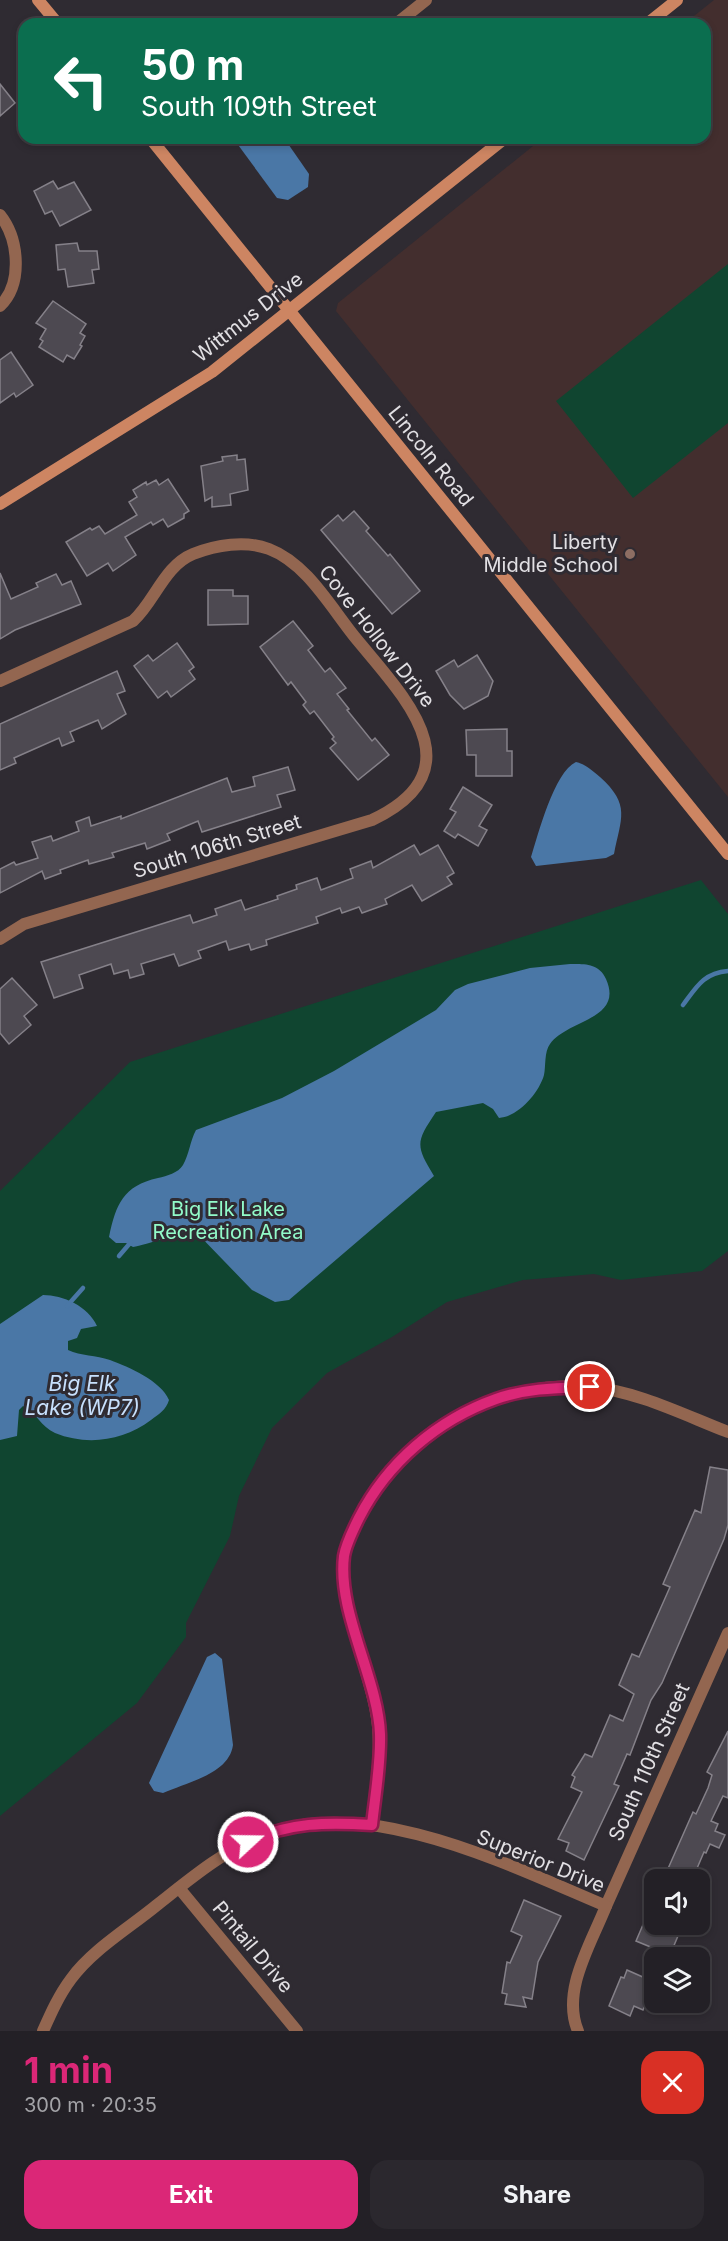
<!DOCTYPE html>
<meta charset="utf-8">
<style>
body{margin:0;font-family:Inter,sans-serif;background:#2b282e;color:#f1f3f6;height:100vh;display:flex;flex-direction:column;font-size:22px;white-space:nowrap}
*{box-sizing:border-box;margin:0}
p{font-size:20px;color:#a3a3a7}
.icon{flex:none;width:33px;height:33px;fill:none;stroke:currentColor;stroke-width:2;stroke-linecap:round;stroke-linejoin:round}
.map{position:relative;height:2031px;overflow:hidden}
.side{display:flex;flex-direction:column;background:#232026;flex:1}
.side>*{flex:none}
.top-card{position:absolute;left:18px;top:18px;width:693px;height:126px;border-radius:18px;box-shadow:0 3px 9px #0003,0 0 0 2px #403e43;background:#0b6e4f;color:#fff;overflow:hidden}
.controls{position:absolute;left:644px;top:1869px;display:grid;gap:12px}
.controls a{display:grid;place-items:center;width:66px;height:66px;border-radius:12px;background:#232026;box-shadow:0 3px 9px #0003,0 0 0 2px #403e43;font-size:30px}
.pin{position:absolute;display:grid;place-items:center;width:51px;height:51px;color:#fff;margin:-26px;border:3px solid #fff;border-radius:50%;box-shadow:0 2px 6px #0007}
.me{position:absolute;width:66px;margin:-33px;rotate:69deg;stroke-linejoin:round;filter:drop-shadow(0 0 4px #0008)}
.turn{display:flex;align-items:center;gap:21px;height:126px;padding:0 24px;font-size:27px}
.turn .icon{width:78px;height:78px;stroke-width:2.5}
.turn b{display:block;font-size:42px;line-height:51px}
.round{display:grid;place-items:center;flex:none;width:63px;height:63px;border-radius:18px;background:#2b282e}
.headline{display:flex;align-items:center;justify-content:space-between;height:102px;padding:0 24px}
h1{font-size:36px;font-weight:700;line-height:45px;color:#db2777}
.cta{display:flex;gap:12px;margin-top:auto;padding:12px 24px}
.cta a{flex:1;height:69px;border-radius:18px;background:#db2777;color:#fff;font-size:24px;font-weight:700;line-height:69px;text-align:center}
.cta a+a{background:#2b282e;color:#f1f3f6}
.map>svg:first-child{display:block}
</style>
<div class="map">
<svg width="728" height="2031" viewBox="0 0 728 2031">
<rect width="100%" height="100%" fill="#2f2b32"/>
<polygon fill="#432e2e" points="714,0 728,0 728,797 336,311 338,303 543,138 705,138 705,24 684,24"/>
<g fill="#104530">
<polygon points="728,264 728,423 633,498 556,401"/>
<polygon points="701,880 728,914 728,1251 702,1271 621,1280 594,1274 523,1280 447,1302 392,1337 327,1373 272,1428 239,1496 230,1536 186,1623 186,1637 137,1703 0,1816 0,1191 130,1062"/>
</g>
<g fill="#4a77a6">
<polygon points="233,138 284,138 309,174 308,187 288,200 277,198"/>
<path d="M576,762C585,764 593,771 600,777C631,805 621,818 614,854L606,858L536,866L531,857C538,835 554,772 576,762Z"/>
<path d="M570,964C584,964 599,963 606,979C624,1020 568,1019 550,1044C544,1052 546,1066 544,1075C539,1093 518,1117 499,1118L493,1109L483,1103L436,1112C416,1142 415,1145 434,1176L289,1300L275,1302L252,1290L195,1231C185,1230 147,1245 133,1247L126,1243H116L109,1237C116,1204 123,1186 158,1178C167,1176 178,1173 183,1165C189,1155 190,1141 196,1130L282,1098L334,1071L436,1010L455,990L468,984L530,968Z"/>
<path d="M43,1295C63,1295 88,1306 97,1326L81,1329L77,1338L68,1341V1350C81,1356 96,1355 110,1360C129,1367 161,1381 169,1400C166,1410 159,1414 151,1420C123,1441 87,1446 55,1433C41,1427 36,1412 23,1406L19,1410L17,1436L0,1440V1324Z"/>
<path d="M215,1653L222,1659L233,1745C229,1774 188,1782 163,1793L154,1791L149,1783L207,1657Z"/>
</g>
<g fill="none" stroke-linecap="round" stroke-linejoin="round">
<g stroke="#4a77a6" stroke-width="4.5">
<path d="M683,1005C697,986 704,973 728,971"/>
<polyline points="119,1256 131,1242"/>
<polyline points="67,1306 83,1288"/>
</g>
</g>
<g fill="#4d4951" stroke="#858189" stroke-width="1.5">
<polygon points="0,84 15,103 0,116"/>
<polygon points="53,181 58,189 74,182 91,210 60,226 52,211 45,214 34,191"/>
<polygon points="77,243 79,251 97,251 99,269 92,270 94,283 68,287 65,269 58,270 56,245"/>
<polygon points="53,301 86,324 80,333 85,336 80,345 82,346 74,359 67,355 63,362 39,347 43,341 40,339 46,329 36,323"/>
<polygon points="11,352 33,385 16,397 14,393 0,403 0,360"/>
<polygon points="237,455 237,460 245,459 248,490 230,494 231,505 212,507 212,497 205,501 201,466 223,461 222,457"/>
<polygon points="168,479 189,511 184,514 184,518 168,527 163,519 153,525 151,522 125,537 136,555 113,571 108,563 87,576 66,542 90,528 92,530 99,526 105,534 137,515 129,502 137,497 133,490 146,482 147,485 156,480 159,485"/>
<polygon points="354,511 369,528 366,531 388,556 390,554 420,591 392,614 321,530 338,515 343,521"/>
<polygon points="0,573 11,599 38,587 36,583 56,574 62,585 71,581 81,604 15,630 0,639"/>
<polygon points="208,590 233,590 233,596 248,596 248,624 208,625"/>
<polygon points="293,621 313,646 308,650 325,672 330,668 346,688 337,694 349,709 347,710 372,741 375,738 389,755 358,780 330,748 336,743 332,739 334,737 314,711 310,714 303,705 306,702 291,682 288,685 260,647"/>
<polygon points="177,643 194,667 189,671 195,679 171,697 167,691 158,698 134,666 148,655 153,661"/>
<polygon points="477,655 493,681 488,696 464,709 450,695 436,671 454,660 458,667"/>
<polygon points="117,671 125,691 117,694 126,714 102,729 98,720 70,732 74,741 62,746 59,738 14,758 16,763 0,770 0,724"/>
<polygon points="507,729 507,751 512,751 512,776 476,776 476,755 467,755 466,730"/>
<polygon points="288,767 295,790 277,795 281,807 202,832 198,821 167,834 170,840 147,849 145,843 112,853 114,857 89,864 88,860 60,870 61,873 45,879 42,871 0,893 0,869 14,862 16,865 38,858 32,842 51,836 53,841 79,831 76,822 89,817 91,826 121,816 121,819 227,778 232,792 255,786 253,777"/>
<polygon points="463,787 492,805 479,826 487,830 478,846 458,834 455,838 444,831 456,812 450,809"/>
<polygon points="414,845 420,855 438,845 454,873 447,877 452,884 422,901 412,885 385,899 387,904 362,913 359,907 342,913 340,908 316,917 318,923 266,940 267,945 251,950 249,944 229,950 226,941 198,951 201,958 179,966 174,954 141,964 144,974 130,978 128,970 114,974 111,964 79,975 83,988 54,998 41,962 190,915 193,923 217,915 215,909 241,900 245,910 278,899 277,896 297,889 296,885 317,878 321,890 353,878 350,869 371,861 373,868"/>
<polygon points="12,978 37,1005 24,1016 31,1025 9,1044 0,1033 0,989"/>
<polygon points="710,1467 728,1470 728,1525 724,1539 662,1683 651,1700 630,1755 627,1754 614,1784 619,1786 584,1860 566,1851 569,1843 558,1839 582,1792 571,1787 575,1777 572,1775 585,1754 592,1757 610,1715 623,1721 634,1694 619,1685 632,1654 639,1657 670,1587 663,1584 695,1510 701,1513"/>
<polygon points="728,1731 728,1798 723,1796 711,1821 718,1824 715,1831 725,1835 719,1848 710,1844 706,1853 704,1852 692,1880 663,1880 693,1812 696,1814 708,1788 712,1775 707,1772"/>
<polygon points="654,1899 654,1924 683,1924 670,1955 636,1941"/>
<polygon points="524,1900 561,1916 538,1962 532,1999 523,1997 526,2007 505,2004 507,1994 502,1993 507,1962 510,1963 522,1936 511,1931"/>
<polygon points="627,1970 654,1982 643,2010 634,2006 630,2016 609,2006 621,1977 624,1978"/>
</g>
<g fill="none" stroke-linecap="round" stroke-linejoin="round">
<g stroke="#936650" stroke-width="12">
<polyline points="396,24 426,0"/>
<path d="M0,215C19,239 23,284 0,306"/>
<path d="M0,681L133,621C155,601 164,566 193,554C216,545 245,540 269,549C306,563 330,606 354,636C402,695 480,769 372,820L24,924L0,939"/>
<path d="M372,1825C375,1788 383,1749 376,1712C368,1666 338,1602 344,1557C346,1542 355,1527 361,1515C403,1433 498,1379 590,1387C637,1391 684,1415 728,1432"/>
<polyline points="179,1888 297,2031"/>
<polyline points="606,1906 728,1633"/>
<path d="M43,2031C51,2013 59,1995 71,1979C92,1950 129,1928 157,1905C190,1879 223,1851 263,1835C369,1794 508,1865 606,1906C591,1944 561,1991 578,2031"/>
</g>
<g stroke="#cd8562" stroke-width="12">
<polyline points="38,0 58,24"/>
<polyline points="647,24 677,0"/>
<polyline points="150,138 728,854"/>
<polyline points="0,504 212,372 505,138"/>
</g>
</g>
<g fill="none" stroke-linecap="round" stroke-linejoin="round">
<g stroke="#8e194d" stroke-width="15">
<path id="route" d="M248,1842C289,1822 328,1822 372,1825C375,1796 381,1764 380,1734C378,1679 337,1612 344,1556C346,1544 353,1530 359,1518C387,1463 437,1420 496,1399C527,1388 558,1388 590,1387"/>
</g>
<use href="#route" stroke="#db2777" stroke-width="10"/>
</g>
<circle fill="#8d6e63" stroke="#2f2b32" stroke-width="2" cx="630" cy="554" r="6"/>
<g text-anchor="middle" stroke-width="6" stroke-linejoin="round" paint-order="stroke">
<g font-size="20" fill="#e2e0e4" stroke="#2f2b32">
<text transform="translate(248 317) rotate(-38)" y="7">Wittmus Drive</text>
<text transform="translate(431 456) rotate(51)" y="7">Lincoln Road</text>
<text transform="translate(377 636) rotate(52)" y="7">Cove Hollow Drive</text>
<text transform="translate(217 846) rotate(-17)" y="7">South 106th Street</text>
<text transform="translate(649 1762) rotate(-66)" y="7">South 110th Street</text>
<text transform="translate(541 1861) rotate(22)" y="7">Superior Drive</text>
<text transform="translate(253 1947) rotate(50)" y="7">Pintail Drive</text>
</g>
<g font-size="20" fill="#e2e0e4" stroke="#2f2b32" text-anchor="end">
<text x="618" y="549">Liberty<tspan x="618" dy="23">Middle School</tspan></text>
</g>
<g font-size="20" fill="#92fac9" stroke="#2f2b32">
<text x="228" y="1216">Big Elk Lake<tspan x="228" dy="23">Recreation Area</tspan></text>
</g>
<g font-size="21" font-style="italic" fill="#c7e0fd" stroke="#2f2b32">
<text x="82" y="1391">Big Elk<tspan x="82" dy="24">Lake (WP7)</tspan></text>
</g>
</g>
</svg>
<div class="controls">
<a><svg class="icon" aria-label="sound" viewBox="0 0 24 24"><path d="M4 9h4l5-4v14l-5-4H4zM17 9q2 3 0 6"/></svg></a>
<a><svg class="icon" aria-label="layers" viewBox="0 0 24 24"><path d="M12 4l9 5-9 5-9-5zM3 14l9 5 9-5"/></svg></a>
</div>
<div class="pin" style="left:590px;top:1387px;background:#d93025"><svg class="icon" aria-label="arrive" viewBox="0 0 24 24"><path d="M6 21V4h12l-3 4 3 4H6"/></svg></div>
<svg class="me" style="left:248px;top:1842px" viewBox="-20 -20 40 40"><circle r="17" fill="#db2777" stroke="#fff" stroke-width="3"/><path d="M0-11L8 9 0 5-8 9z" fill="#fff"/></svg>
<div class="top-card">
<div class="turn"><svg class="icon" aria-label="left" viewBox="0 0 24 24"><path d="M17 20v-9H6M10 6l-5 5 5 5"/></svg><div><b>50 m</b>South 109th Street</div></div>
</div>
</div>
<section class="side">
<div class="headline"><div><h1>1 min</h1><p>300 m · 20:35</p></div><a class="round" style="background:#d93025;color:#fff"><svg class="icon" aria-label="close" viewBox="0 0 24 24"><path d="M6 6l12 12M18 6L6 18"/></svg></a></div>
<div class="cta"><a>Exit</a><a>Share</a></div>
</section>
